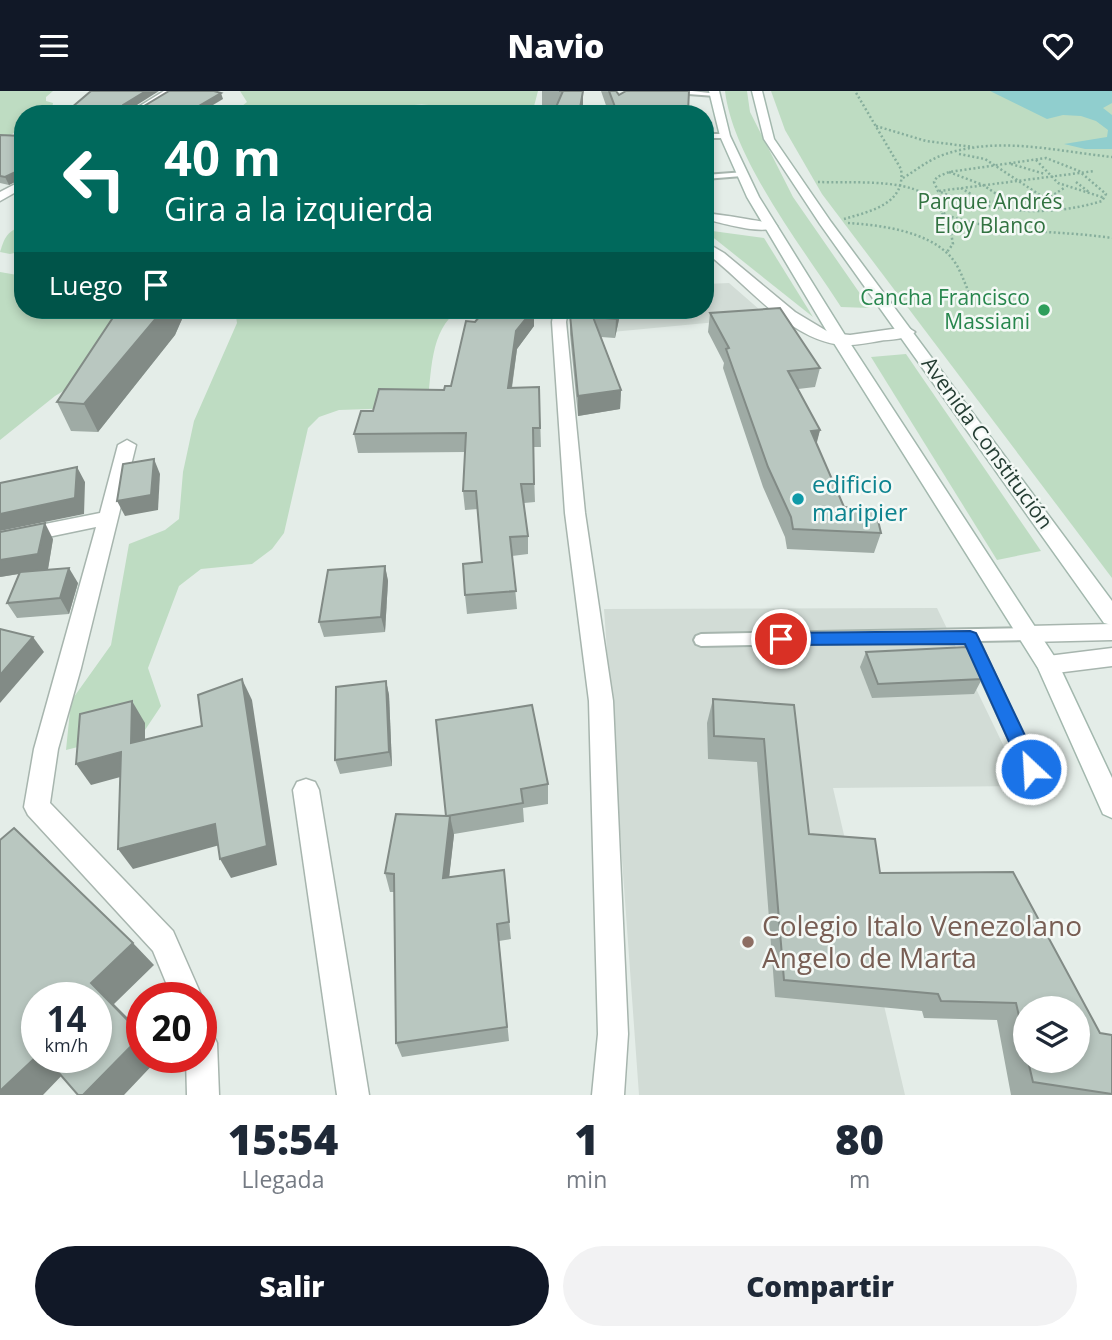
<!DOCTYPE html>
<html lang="es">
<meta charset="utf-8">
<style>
body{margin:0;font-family:"Open Sans",sans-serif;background:#f2f2f3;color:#1f2937;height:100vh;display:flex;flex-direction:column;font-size:26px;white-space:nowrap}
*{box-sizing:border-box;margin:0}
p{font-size:23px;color:#747a83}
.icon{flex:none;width:38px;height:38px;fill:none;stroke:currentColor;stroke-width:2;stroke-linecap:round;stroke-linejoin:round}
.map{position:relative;height:1004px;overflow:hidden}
.panel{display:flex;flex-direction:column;background:#fff;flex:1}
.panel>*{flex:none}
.top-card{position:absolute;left:14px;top:14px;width:700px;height:214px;border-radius:28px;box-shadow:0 4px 10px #0003;background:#00695c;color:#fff;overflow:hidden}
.controls{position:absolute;left:1013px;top:905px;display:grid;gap:14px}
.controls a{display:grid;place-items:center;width:77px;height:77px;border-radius:50%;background:#fff;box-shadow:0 4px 10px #0003;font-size:35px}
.speed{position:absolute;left:21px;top:891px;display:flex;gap:14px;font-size:35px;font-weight:700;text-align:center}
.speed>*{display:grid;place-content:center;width:91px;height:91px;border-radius:50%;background:#fff;box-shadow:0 4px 10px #0003;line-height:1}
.speed small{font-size:18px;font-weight:400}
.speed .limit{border:10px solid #d22;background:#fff;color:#111}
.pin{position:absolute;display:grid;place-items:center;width:60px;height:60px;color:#fff;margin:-30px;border:4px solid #fff;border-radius:50%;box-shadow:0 2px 7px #0007}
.me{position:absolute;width:77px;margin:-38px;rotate:335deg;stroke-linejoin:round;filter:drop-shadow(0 0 5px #0008)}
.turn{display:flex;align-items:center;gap:24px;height:147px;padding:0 35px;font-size:32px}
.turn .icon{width:91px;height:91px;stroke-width:2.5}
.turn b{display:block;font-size:49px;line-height:60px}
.then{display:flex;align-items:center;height:66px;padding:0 35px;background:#0003;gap:14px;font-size:26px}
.eta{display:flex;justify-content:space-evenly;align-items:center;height:119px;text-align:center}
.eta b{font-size:42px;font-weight:800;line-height:49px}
.cta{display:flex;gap:14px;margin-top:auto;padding:14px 35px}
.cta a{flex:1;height:80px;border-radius:42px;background:#111827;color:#fff;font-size:28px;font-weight:800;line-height:80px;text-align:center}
.cta a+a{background:#f2f2f3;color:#1f2937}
header{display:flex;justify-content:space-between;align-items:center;height:91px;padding:0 35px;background:#111827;color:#fff;font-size:32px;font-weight:800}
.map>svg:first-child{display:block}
</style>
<header><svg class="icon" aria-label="menu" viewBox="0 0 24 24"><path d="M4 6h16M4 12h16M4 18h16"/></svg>Navio<svg class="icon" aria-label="heart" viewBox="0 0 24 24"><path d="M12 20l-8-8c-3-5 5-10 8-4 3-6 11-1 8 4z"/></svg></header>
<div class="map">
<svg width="1112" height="1004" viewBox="0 0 1112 1004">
<rect width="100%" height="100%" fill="#e4ede8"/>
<g fill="#d2dcd6">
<polygon points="729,192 768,226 570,245 572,219 705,219 705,193"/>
<polygon points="937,517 1023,695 833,697 905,1004 639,1004 604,518"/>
</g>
<g fill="#bedcc2">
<path d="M0,0H53L46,6V10L53,12L52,17L42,23H23C23,38 13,44 0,49Z"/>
<path d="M240,0H538L532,23H446C434,10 408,11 395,23H232L247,11Z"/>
<path d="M725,0H747L750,21L793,106L870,217L841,216C803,157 733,68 725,0Z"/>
<polygon points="771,0 1112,0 1112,487 822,103 785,39"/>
<path d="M23,134V160L10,163L0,161C5,145 7,141 23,134Z"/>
<polygon points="705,139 764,147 813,226 705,140"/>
<polygon points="0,181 23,185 23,219 138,219 87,286 55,305 0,349"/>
<path d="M235,219H459C429,239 432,283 427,316L339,319L319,326L308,337L284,442L272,458L252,473L201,478L179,495L148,577L161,615L145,639L66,659L71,610L111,554L129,453L165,439L179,428L183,381L194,330L237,232Z"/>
<polygon points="906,263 1041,460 997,469 871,266"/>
</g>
<polygon fill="#90cece" points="990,0 1112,0 1112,12 1103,17 1112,24 1112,58 1085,58 1064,53 1107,46 1108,39 1096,30 1081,25 1063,24 1047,28"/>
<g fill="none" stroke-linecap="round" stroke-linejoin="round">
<g stroke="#a7b5ae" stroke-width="4">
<g id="service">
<polygon points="648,0 692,0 718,3 715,5"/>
<polygon points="705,43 725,43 729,45 725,47 705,47"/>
<polygon points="745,81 746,83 742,85 705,88 705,84"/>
<polygon points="1029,537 1034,539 1036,543 1034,547 1029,549 979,550 1049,700 1047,705 1041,708 1035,705 964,550 701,555 696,553 694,549 696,545 701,543"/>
</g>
</g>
<g stroke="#a7b5ae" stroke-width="3">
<g id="minor">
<polygon points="164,0 176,0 140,23 127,23"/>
<polygon points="23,89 23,97 0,110 0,101"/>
<path d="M705,122C715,123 773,131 777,135C764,145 722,132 705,128Z"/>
<path d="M705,151L724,162L795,221L830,242L850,244L907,236L915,241C907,249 890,248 879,250C867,252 854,255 842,254C787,248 747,192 705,161Z"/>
<polygon points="554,219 568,219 566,231 585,422 613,610 628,943 624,1004 592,1004 598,943 589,610 565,422 552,231"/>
<polygon points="127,349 136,354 81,577 58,658 50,712 173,840 202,906 201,908 172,906 153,860 28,724 24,716 34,658 96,436 0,456 0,442 100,422 118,354"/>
<polygon points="1112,533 1112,549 1029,551 1021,549 1018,543 1021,537 1029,535"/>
<polygon points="1112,557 1112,575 1048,583 1040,580 1037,574 1040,568 1048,565"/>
<polygon points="306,688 315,691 319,699 369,1004 337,1004 293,699 297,691"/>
<polygon points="201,937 212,941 217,952 219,1004 187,1004 186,966 201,966"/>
</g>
</g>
<g stroke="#a3b8ae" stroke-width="3">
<g id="secondary">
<polygon points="709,0 719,0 730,45 759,106 848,249 1056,568 1112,687 1112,727 1103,723 1038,577 832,249 747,106 720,45"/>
<polygon points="752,0 762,0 774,48 831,131 1112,510 1112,534 1104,532 820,133 764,48"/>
</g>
</g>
<g stroke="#86ae9c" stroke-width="2.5" stroke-dasharray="2 2.5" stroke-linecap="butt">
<polyline points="876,35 926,50 973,56"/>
<polyline points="959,63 985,68 1046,108"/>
<polyline points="1036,69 1058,92 1105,107"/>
<polyline points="1011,73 1045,83"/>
<polyline points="949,81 983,94 1007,110"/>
<path d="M903,87C915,80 927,70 940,65C996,44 1055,60 1112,66"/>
<path d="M818,91C846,92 901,88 924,103C935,110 938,122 952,126C1004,143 1059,139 1112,147"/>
<polyline points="1076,91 1090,102"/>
<polyline points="961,97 984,111"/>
<polyline points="939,100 1095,80"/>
<path d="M975,112C1018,123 1059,123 1102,110L1106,103L1079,80L1046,67L949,81L937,86L934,91L938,100L968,112L1047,108L1064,97"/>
<polyline points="942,122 950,136 953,153 947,161"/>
<path d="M844,128C871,120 906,113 901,78L855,0"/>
<path d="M848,132C880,134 927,140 950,165C960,176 964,191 970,204"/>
</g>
<use href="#service" fill="#fff" fill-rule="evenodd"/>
<use href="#minor" fill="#fff" fill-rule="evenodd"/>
<use href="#secondary" fill="#fff" fill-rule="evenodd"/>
</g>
<g fill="#9faba5" fill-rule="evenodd">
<polygon points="542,0 583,0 554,20 542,19"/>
<polygon points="601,0 616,0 619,4 689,0 688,23 609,23"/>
<polygon points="0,44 23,45 23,90 22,87 9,94 0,92"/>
<polygon points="118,219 186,219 175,244 98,341 71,340 57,311"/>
<polygon points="485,219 534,219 534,235 517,258 512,297 539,296 541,356 533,356 535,411 524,412 528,445 528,463 512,465 517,518 467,523 465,504 482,471 478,418 465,419 463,400 465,361 358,362 354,343 373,320 444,299 451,295 475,231"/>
<polygon points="621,219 615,247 601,246 621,299 620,318 578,325 570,243 570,224"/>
<polygon points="710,222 820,277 815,296 798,298 820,339 816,352 844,416 881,442 874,462 787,458 785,446 763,396 723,277 724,272 708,241"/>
<polygon points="53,448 48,478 78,492 69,523 17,527 7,512 19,483 0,486"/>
<polygon points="385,475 388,490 385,541 324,546 319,531"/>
<polygon points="866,561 982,588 974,603 872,607 860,576"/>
<polygon points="386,590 389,604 392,675 340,683 335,669"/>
<path d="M713,608L794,614L809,743L880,782L1100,942L1112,944V1004H1011L997,929L924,927L922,920L775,906L757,671L708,668L707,632ZM1026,917L1078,970H1026Z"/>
<polygon points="436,629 548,693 548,713 523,717 524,731 454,743 449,786 504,779 511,848 499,850 509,950 402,966 396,952 394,801 390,801 385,782 446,725"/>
</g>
<g fill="#828b86">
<polygon points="146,0 159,0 126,21 123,18 123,14"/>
<polygon points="583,1 583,23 579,23"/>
<polygon points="221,2 223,8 198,23 185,23"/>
<polygon points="20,79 23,87 9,94 5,86"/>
<polygon points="163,219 186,219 175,244 98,341 84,313"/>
<polygon points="533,219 534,219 534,235 517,258 509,315 508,297 516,240"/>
<polygon points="618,219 621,219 615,247 616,228"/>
<polygon points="621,299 620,318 578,325 578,305"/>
<polygon points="820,339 815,359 811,340"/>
<polygon points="154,368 160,383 158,419 125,425 117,410"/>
<polygon points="77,376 85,391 84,423 0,440 0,423"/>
<polygon points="45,432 53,448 48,478 0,486 0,469"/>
<polygon points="385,475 388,490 385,541 381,526"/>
<polygon points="69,477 78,492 69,523 60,507"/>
<polygon points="33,546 44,561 0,612 0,584"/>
<polygon points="242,588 252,609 277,774 231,787 220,768"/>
<polygon points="386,590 389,604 392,675 389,661"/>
<polygon points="132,610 145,632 145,673 131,652"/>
<polygon points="121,661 135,682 91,694 76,673"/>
<polygon points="450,725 454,744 447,805 443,787"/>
<polygon points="215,733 227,752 133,778 118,758"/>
<polygon points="133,852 154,874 114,913 142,941 142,966 160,966 124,1004 83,1004 91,892"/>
<polygon points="37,965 37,966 48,966 67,979 43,1004 0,1004 0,1000"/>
</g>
<g fill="#b9c7c0" stroke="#828b86" stroke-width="2">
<polygon points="91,0 146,0 123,14 123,18 139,18 169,0 214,0 221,2 185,23 64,23"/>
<polygon points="559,0 583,0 579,23 553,23 563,0"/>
<polygon points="609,0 616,0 619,4 626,0 689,0 688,21 617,21"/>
<polygon points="0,44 23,45 23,89 20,79 5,86 0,85"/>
<polygon points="780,217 820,277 788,280 820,339 811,340 844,416 875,417 881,442 793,438 791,426 768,376 726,258 729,257 710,222"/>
<polygon points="118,219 163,219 84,313 57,311"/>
<polygon points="485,219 533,219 516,240 508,297 539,296 540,337 533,337 534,393 521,393 528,445 510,446 516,500 465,504 463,473 482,471 476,400 463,400 466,342 354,343 361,320 373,320 379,298 444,299 445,295 451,295 466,230 475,231"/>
<polygon points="572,219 618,219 616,228 593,226 621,299 578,305 570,224"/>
<polygon points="154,368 151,404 117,410 123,373"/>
<polygon points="77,376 75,407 0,423 0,392"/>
<polygon points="45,432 38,463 0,469 0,441"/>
<polygon points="385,475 381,526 319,531 328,479"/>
<polygon points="69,477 60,507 7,512 20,481"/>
<polygon points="0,538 33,546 0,584"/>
<polygon points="967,556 982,588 878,593 866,561"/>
<polygon points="242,588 267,755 220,768 215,733 118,758 121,661 76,673 80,623 132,610 131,652 202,635 198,604"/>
<polygon points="386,590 389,661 335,669 336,596"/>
<polygon points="713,608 794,614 809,743 875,748 880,782 1013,781 1100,942 1112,944 1112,1003 1033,991 1028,970 1078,970 1078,917 1026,917 1026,956 1016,912 941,910 938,903 784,889 764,648 714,645"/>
<polygon points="532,614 548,693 521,698 523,712 447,725 450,725 443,787 504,779 509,831 497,833 507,936 396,952 394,783 385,782 396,723 446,725 436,629"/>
<polygon points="14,737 133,852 91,892 142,944 83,1004 78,1004 45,966 96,966 96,906 37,906 37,965 0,1000 0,749"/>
</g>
<polygon fill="#1a73e8" stroke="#114b97" stroke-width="2" points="970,540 976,542 978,546 1041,678 1038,684 1031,686 1024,684 965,553 781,554 775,552 773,548 775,543 781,542"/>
<circle fill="#2e9e5b" stroke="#f4f9f6" stroke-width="2.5" cx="1044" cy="219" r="7"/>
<circle fill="#0f9aa8" stroke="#f4f9f6" stroke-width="2.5" cx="798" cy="408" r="7"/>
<circle fill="#8d6e63" stroke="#f4f9f6" stroke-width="2.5" cx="748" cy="851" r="7"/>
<g text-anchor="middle" stroke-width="5" stroke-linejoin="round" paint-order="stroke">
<g font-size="21" fill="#317240" stroke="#f4f9f6">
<text x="990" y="118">Parque Andrés<tspan x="990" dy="24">Eloy Blanco</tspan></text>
</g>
<g font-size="21" fill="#27864d" stroke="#f4f9f6" text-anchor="end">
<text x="1030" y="214">Cancha Francisco<tspan x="1030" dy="24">Massiani</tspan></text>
</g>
<g font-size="21" fill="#243d33" stroke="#f4f9f6">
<text transform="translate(987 352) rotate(54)" y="7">Avenida Constitución</text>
</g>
<g font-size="24" fill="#0d838f" stroke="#f4f9f6" text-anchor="start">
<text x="812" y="402">edificio<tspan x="812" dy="28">maripier</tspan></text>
</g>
<g font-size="28" fill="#785e54" stroke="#f4f9f6" text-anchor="start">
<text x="762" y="845">Colegio Italo Venezolano<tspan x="762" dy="32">Angelo de Marta</tspan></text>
</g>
</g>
</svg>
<div class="controls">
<a><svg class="icon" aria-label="layers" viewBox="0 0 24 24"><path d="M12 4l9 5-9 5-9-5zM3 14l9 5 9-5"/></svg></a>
</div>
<div class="speed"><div>14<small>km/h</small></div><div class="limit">20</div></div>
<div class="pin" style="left:781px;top:548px;background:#d93025"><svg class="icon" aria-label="arrive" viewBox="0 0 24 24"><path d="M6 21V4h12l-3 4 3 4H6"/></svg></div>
<svg class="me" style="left:1031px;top:678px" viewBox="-20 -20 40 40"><circle r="17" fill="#1a73e8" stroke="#fff" stroke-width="3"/><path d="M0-11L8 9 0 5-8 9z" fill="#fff"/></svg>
<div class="top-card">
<div class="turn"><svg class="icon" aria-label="left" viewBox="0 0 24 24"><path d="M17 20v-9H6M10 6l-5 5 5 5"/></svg><div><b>40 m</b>Gira a la izquierda</div></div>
<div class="then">Luego<svg class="icon" aria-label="arrive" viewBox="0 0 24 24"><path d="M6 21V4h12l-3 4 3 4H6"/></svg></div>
</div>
</div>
<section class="panel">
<div class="eta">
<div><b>15:54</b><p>Llegada</p></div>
<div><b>1</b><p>min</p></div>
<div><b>80</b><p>m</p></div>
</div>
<div class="cta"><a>Salir</a><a>Compartir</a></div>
</section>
